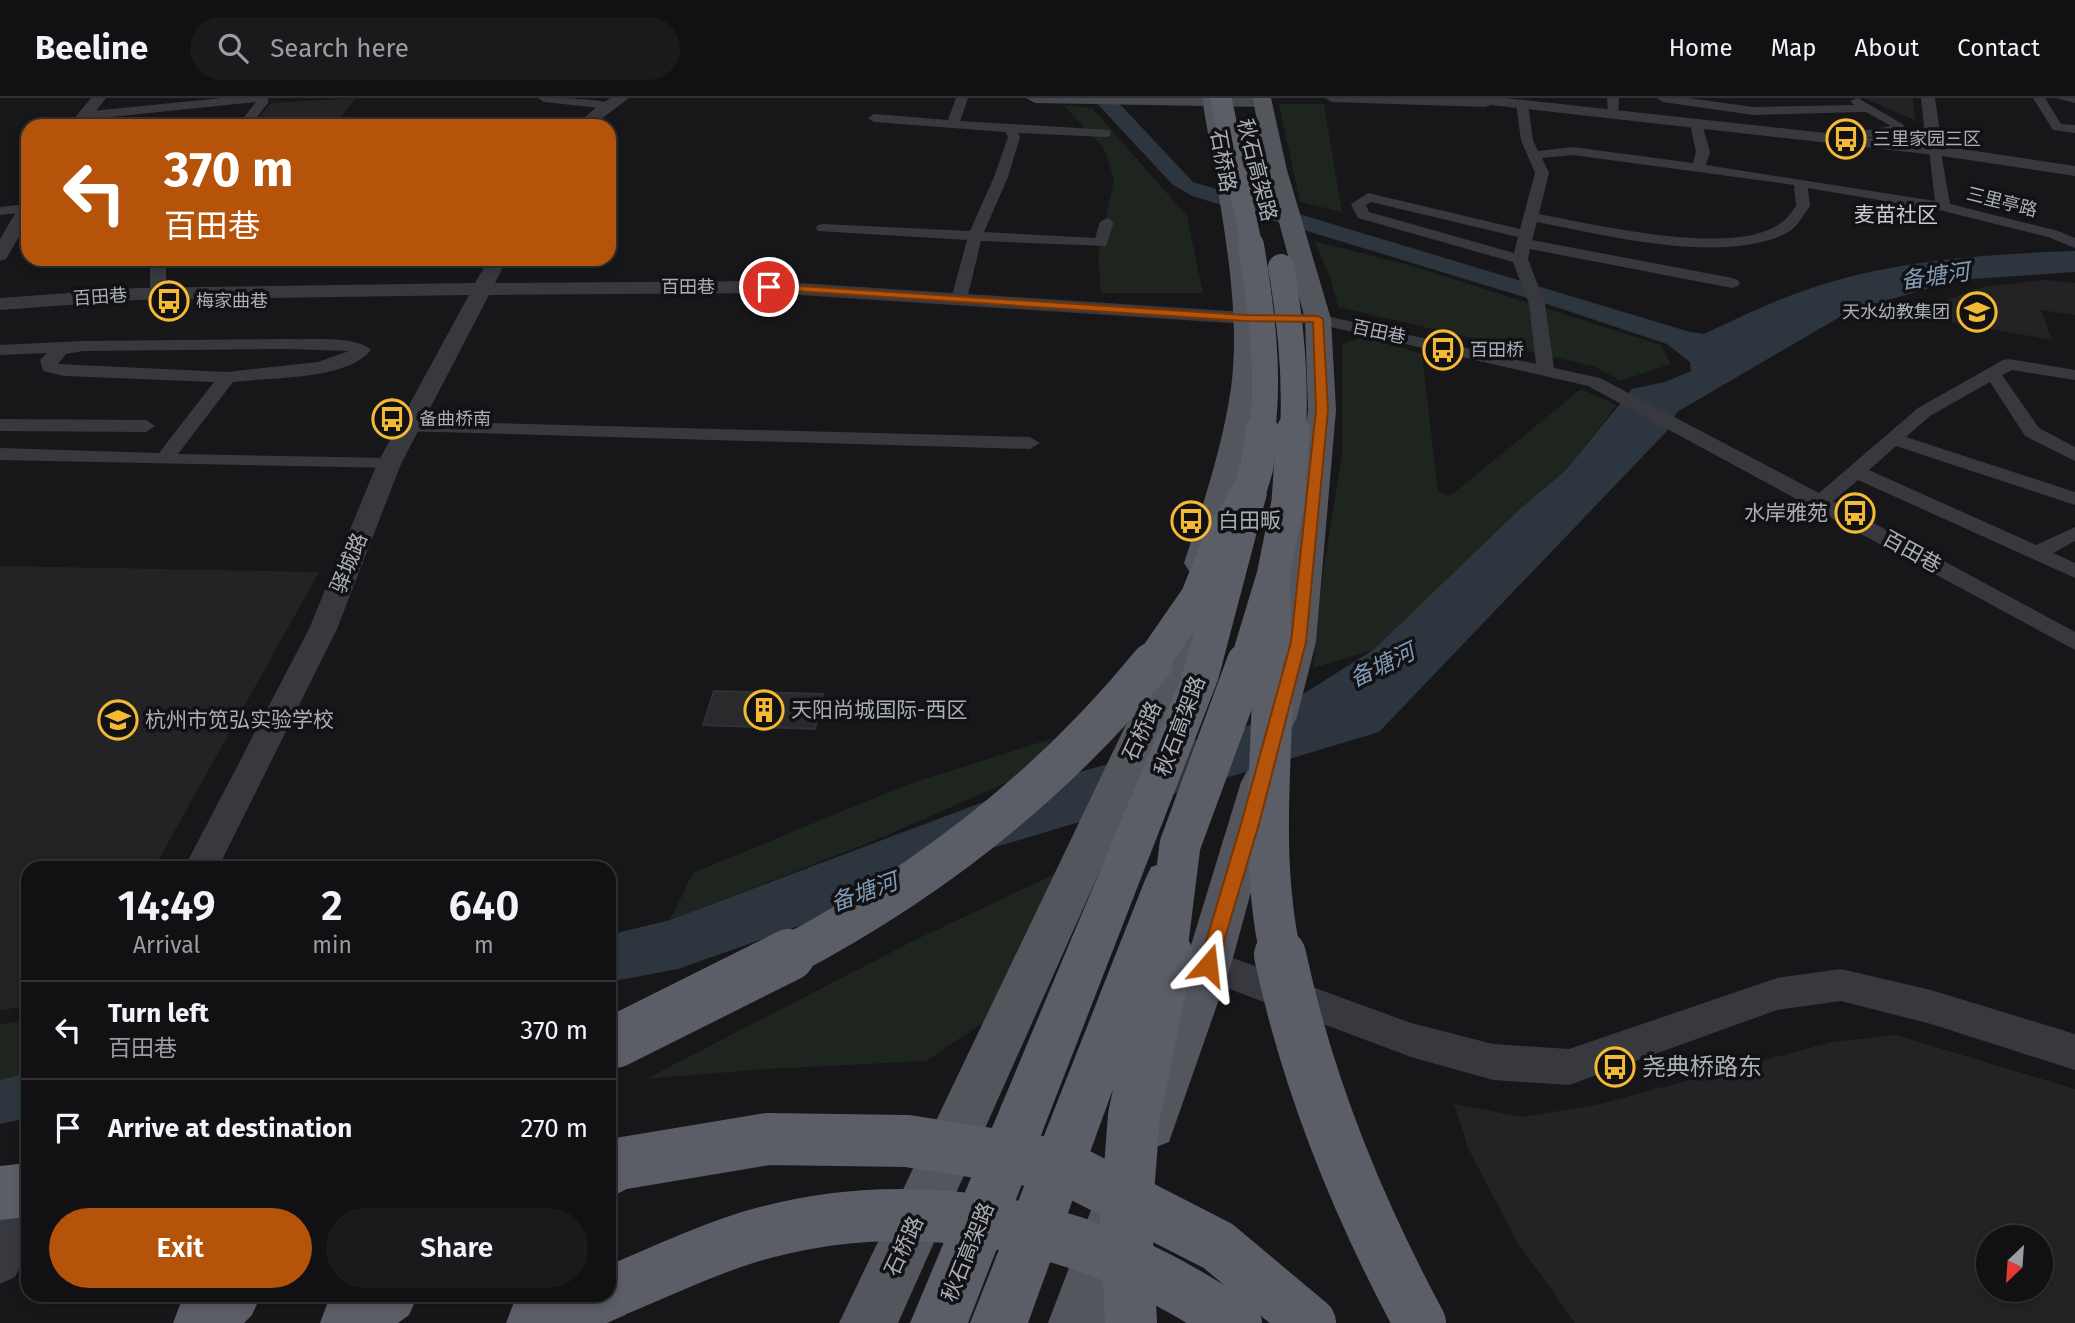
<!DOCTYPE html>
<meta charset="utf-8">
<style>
body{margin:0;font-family:"Fira Sans","Noto Sans SC",sans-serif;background:#1a1a1c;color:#f1f3f6;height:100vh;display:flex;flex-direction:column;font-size:26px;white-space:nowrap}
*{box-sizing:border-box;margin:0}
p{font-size:23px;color:#9c9da0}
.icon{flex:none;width:38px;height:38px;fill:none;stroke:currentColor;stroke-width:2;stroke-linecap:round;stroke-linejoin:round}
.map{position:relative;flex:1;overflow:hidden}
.drawer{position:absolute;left:21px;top:763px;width:595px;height:441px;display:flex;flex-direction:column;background:#111113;border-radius:21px;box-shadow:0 4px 10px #0003,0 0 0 2px #303133}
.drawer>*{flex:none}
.guide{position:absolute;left:21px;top:21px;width:595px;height:147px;border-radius:21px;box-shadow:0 4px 10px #0003,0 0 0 2px #303133;background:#b45309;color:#fff;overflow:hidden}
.needle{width:46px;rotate:205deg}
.tools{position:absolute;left:1976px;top:1127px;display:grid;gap:14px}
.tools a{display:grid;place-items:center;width:77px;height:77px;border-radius:50%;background:#111113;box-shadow:0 4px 10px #0003,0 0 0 2px #303133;font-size:35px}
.pin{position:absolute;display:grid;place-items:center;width:60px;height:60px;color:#fff;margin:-30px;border:4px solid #fff;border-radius:50%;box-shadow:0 2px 7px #0007}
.me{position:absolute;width:77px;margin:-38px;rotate:17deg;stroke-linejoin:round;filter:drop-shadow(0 0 5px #0008)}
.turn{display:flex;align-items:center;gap:24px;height:147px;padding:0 28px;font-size:32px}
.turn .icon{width:91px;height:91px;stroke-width:2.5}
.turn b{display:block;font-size:49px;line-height:60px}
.eta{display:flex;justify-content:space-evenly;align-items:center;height:119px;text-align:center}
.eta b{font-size:42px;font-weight:600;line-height:49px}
.primary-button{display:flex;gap:14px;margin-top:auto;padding:14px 28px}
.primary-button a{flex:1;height:80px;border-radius:42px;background:#b45309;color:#fff;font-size:28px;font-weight:600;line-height:80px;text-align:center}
.primary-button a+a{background:#1a1a1c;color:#f1f3f6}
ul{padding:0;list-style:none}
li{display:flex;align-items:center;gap:21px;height:98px;padding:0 28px;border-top:2px solid #303133}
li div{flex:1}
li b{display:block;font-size:26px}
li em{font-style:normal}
header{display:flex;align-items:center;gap:42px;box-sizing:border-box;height:98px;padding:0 35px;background:#111113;border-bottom:2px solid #303133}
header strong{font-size:33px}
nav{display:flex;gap:38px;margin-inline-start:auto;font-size:24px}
.search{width:490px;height:63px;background:#1a1a1c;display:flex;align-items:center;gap:18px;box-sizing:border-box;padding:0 24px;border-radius:38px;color:#9c9da0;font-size:26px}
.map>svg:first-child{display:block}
</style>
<header>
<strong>Beeline</strong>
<div class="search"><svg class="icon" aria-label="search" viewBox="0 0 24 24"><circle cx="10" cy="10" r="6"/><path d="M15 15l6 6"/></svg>Search here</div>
<nav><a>Home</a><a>Map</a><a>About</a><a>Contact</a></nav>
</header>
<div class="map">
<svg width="2075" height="1225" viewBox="0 0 2075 1225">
<rect width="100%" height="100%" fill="#171719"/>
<g fill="#232326" fill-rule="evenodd">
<polygon points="356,0 334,28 252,28 271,5"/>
<polygon points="1863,0 1913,0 1915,22"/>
<polygon points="2046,182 2075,185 2075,217 2041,212 2052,242 1905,216 1984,189"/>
<polygon points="0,468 319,474 154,770 28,770 28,908 0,912"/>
<path d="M1896,937L2075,991V1225H1575L1516,1142L1468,1050L1454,1006L1523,1019L1596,1007L1832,944ZM1988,1139H2040V1192H1988Z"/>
</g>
<g fill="#1d251e">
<polygon points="1279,6 1324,6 1342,114 1300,104"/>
<polygon points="1063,7 1092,10 1187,118 1203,195 1101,195 1098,157 1114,82 1104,50"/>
<polygon points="1314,143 1412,168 1661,247 1671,266 1620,283 1596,269 1338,209 1330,179"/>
<polygon points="1365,238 1422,256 1438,394 1450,398 1581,291 1617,307 1565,373 1522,409 1373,552 1313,570 1323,475 1342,356 1342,246"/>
<polygon points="1054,640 1015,681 871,744 670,822 693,775 906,687"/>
<polygon points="1057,775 990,920 926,963 768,971 646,981 913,843"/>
<polygon points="28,921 28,975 0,982 0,927"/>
</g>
<g fill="#2d363e">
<path d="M1092,0H1114L1193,84L1690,234L1704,236C1733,223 1762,208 1792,197C1880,163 1977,157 2070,153H2075V174L1957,182L1850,213L1677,314L1667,333L1379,634L969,757L678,860L609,879V837L670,822L1018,691L1257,625L1373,552L1522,409L1565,373L1632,291L1665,284L1691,273L1690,264L1667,246L1547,206L1192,98L1172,86Z"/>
<polygon points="28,975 28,1020 0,1026 0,982"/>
</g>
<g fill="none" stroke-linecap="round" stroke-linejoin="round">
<polygon fill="#2d363e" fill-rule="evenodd" points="874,781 883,784 886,791 883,798 678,871 609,884 609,862 678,849"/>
</g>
<polygon fill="#2a2a2d" stroke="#313135" stroke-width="2" points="714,593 823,596 815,631 703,627"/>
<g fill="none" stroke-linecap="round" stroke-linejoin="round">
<g fill="#38393f" fill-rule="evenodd">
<polygon points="222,0 268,0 268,5 250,28 237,28 256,4 82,22 76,18 82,14"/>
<path d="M538,0C558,0 600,0 615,7L609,11L544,4Z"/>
<polygon points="956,0 968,0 960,23 1110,32 1110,38 1106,39 1018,35 1020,39 1008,79 984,134 1095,140 1100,124 1107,120 1114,124 1106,148 981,143 967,201 959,206 951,201 967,142 818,133 816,130 818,127 823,126 970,133 994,79 1008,39 1005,34 874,24 868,20 874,16 948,22"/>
<polygon points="1607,0 1619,0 1618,18 1608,15"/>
<path d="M1657,0H1688L1753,9L1854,7L1850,3L1858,0L1904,27L1900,35L1896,36C1878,38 1839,45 1825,35L1827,32H1868L1891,28L1866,14L1753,17L1663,4Z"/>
<polygon points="2033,0 2045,0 2061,26 2075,27 2075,35 2053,32"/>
<polygon points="2056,0 2075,0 2075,5"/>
<path d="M1522,2L1528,6L1533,42L1538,53L1573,49L1693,65L1696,54L1690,26L1696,22L1702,26L1710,54L1706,67L1935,103L1929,52L1935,48L1940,49L1950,106L2058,133L2075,140V150L2048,139L1943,113L1808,90L1810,108C1804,116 1798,128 1790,133C1729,169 1604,137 1537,124L1532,142L1732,180L1738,182L1740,185L1738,188L1732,190L1530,151L1528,161L1545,206L1554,270L1600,280L1819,395L1918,310L2003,262L2009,261L2075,272V282L2012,272L2002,277L2039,330L2075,349V363L2025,338L1990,284L1930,318L1906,339L2075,394V407L1896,348L1869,372L2036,447L2075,429V443L2053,455L2075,465V480L1858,382L1833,403L2075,534V552L1588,288L1318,226L1264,223L1262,220L1270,215L1318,216L1536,266L1529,206L1513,164L1358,120L1351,106L1368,95L1520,131L1535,75L1521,42L1516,6ZM1573,57L1794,87L1796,108C1792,113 1788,120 1782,124C1738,161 1593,126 1539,116L1549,75L1542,60ZM1371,104L1518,139L1514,155L1369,114L1366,107Z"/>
<polygon points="27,106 28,114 0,117 0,109"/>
<polygon points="145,161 162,161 166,165 166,195 164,198 152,198 150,195 150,166"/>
<path d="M286,241C307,242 357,237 371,252C346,283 269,279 233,284L178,356L389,360L399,366L396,370L0,362V350L159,355L214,284L64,278L43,273L40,262L47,255L0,257V247L83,243ZM286,251L349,253L318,264L227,274L58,266L66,256L83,253Z"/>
<polygon points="0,321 146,322 155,328 146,334 0,333"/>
<polygon points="408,323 1030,339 1040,345 1030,351 401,333 399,329"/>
</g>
<g fill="#38393f" fill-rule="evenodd">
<polygon points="91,0 106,0 84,28 68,28"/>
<polygon points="611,0 629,0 592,28 575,28 600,6"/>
<polygon points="1325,0 1505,0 1926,46 1921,0 1935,0 1942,48 2075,68 2075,78 1935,57 1491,7 1485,9 1332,4"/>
<polygon points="28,103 28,123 6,161 0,163 0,141 22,104"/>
<polygon points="489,161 507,161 495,185 769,183 1245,214 1252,216 1255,220 1252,224 1245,226 769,195 489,197 401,366 337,531 218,770 184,770 309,531 377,366 469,197 136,202 0,212 0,200 136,190 475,185"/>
<polygon points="1208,851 1411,925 1493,946 1569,951 1777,880 1841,871 1931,892 2075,936 2075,972 1931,926 1841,903 1777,912 1569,987 1493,982 1411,959 1195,878 1190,867 1195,856"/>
<polygon points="28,1088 28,1154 15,1179 0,1186 0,1119 13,1094"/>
</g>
<polygon fill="#46484f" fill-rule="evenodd" points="1026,0 1268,0 1272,4 1263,9 1035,5"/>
<g fill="#54565e" fill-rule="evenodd">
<path d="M1202,0H1220C1238,93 1267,193 1259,289C1254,350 1235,407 1218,465L1213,473L1201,476L1189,473L1184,465C1203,407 1222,351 1231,290C1243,203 1216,88 1202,0Z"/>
<polygon points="1253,0 1271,0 1287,72 1331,221 1336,312 1316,544 1297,619 1292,629 1278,633 1264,629 1259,619 1280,544 1308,312 1305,221 1265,72"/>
<polygon points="1181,518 1194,522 1199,530 1182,589 898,1225 839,1225 1144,589 1163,530 1168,522"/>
<polygon points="1261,668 1275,673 1281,684 1231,867 1169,1044 1151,1051 1133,1044 1125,1026 1185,867 1241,684 1247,673"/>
<polygon points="1111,1104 1131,1112 1139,1132 1106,1225 1048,1225 1091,1112"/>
</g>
<g fill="#5c5e67" fill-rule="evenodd">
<polygon points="1251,387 1262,389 1267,396 1218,582 968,1225 910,1225 1180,582 1235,396 1240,389"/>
<polygon points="1273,469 1285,472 1290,480 1292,587 1286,596 1273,600 1260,596 1254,587 1256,480 1261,472"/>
<polygon points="1167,764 1183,769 1189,782 1028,1225 970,1225 1145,782 1151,769"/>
<polygon points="28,1065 28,1119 0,1122 0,1068"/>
<polygon points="609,1170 625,1177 634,1197 625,1217 607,1225 506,1225 514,1204 532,1197 609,1197"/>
<polygon points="189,1197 261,1197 252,1217 244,1225 173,1225 181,1204"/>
<polygon points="339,1197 418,1197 409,1217 398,1225 320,1225 328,1204"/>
</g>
<polyline stroke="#5c5e67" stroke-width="21" points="1221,0 1252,149"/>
<g stroke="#5c5e67" stroke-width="26">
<path d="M1251,147C1261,208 1270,272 1262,334"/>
<path d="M1281,169C1291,225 1296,278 1293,334"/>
</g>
<g stroke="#5c5e67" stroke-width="33">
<polyline points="1150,567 1197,499 1220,442 1251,389 1257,369 1262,332"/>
<polyline points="1246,567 1273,478 1288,404 1293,332"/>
</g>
<g stroke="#5c5e67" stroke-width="41">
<path d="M1273,587C1270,678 1261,769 1281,859"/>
<path d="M786,859C927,785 1051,689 1152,565"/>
<polyline points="1166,859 1180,747 1247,565"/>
</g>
<g stroke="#5c5e67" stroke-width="52">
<path d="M1280,857C1308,988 1357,1108 1420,1225"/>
<polyline points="615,944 789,857"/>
<polyline points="609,1071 618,1066 768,1041 907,1043 1060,1067 1218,1148 1310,1225"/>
<path d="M609,1195C661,1174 713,1148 767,1134C886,1103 1017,1115 1130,1166C1167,1182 1201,1203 1236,1225"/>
<polyline points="1131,1225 1126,1120 1134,1018 1167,857"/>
</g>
</g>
<polygon fill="#b45309" stroke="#753606" stroke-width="2" points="769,186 1245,217 1318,218 1323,221 1328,312 1306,544 1259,726 1215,873 1208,875 1202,873 1199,867 1241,726 1291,544 1316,312 1313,224 1245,223 765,191 764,189"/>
<defs>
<g id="bus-ring" transform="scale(2.0125)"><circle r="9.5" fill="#121214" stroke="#f5ba34" stroke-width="1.5"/><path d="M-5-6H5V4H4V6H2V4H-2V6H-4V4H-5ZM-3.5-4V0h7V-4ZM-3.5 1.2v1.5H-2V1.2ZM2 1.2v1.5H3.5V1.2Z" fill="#f5ba34"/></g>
<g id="school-ring" transform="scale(2.0125)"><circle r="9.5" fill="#121214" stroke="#f5ba34" stroke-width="1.5"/><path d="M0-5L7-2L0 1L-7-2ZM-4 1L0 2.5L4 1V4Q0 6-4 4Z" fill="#f5ba34"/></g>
<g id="building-ring" transform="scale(2.0125)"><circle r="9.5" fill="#121214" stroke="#f5ba34" stroke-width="1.5"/><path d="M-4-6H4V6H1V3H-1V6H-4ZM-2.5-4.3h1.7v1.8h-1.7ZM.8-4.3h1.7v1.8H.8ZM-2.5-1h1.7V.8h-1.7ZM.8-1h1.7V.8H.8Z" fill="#f5ba34"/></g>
</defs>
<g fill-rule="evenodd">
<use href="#bus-ring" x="1846" y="41"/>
<use href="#bus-ring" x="169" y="203"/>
<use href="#school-ring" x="1977" y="214"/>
<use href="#bus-ring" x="1443" y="252"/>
<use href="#bus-ring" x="392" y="321"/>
<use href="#bus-ring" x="1855" y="415"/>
<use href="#bus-ring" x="1191" y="423"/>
<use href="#building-ring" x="764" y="612"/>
<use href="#school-ring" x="118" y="622"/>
<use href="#bus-ring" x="1615" y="969"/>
</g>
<g text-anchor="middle" stroke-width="7" stroke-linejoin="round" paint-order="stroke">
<g font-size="18" fill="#a9aeb9" stroke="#121214" text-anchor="start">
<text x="1873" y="47">三里家园三区</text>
<text x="196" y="209">梅家曲巷</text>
<text x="1950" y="220" text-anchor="end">天水幼教集团</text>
<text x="1470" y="258">百田桥</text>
<text x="419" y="327">备曲桥南</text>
</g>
<g font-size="18" fill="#a9aeb9" stroke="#121214">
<text transform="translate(2002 104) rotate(14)" y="6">三里亭路</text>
<text x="688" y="195">百田巷</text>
<text transform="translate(100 199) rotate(-4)" y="6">百田巷</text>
<text transform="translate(1379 234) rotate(12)" y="6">百田巷</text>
</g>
<g font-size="21" fill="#a9aeb9" stroke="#121214">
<text transform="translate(1223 63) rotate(80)" y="7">石桥路</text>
<text transform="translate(1257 72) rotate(76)" y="7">秋石高架路</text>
<text transform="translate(1912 454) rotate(29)" y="7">百田巷</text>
<text transform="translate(349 465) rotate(-68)" y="7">驿城路</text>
<text transform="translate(1180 628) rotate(-69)" y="7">秋石高架路</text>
<text transform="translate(1142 633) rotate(-65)" y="7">石桥路</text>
<text transform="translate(904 1148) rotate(-65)" y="7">石桥路</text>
<text transform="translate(968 1154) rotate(-68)" y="7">秋石高架路</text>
</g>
<g font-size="21" fill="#cacdd5" stroke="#121214">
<text x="1896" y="124">麦苗社区</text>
</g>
<g font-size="21" fill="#a9aeb9" stroke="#121214" text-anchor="start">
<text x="1828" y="422" text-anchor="end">水岸雅苑</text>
<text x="1218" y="430">白田畈</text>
<text x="791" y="619">天阳尚城国际-西区</text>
<text x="145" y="629">杭州市笕弘实验学校</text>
</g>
<g font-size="23" font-style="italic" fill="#809ab5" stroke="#121214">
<text transform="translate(1935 178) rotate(-8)" y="8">备塘河</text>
<text transform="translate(1382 567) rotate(-26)" y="8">备塘河</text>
<text transform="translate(864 794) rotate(-20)" y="8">备塘河</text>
</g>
<g font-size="24" fill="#a9aeb9" stroke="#121214" text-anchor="start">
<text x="1642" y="977">尧典桥路东</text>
</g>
</g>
</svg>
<div class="tools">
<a><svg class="needle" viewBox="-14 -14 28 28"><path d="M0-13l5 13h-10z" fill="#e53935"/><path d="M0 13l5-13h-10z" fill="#9c9da0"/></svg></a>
</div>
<div class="pin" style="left:769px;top:189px;background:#d93025"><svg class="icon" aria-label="arrive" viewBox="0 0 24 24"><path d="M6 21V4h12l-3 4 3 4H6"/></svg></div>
<svg class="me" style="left:1208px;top:867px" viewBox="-20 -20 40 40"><path d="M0-17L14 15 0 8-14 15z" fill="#b45309" stroke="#fff" stroke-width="4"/></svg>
<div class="guide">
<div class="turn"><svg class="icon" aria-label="left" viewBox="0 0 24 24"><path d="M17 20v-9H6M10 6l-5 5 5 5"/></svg><div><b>370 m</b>百田巷</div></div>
</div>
<section class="drawer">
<div class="eta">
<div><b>14:49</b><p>Arrival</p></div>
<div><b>2</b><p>min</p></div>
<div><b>640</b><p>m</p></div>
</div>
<ul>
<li><svg class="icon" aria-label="left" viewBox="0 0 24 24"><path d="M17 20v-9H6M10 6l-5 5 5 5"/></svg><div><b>Turn left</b><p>百田巷</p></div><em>370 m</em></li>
<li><svg class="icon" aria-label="arrive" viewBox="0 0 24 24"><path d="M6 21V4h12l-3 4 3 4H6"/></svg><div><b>Arrive at destination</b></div><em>270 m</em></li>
</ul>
<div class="primary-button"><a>Exit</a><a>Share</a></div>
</section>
</div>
